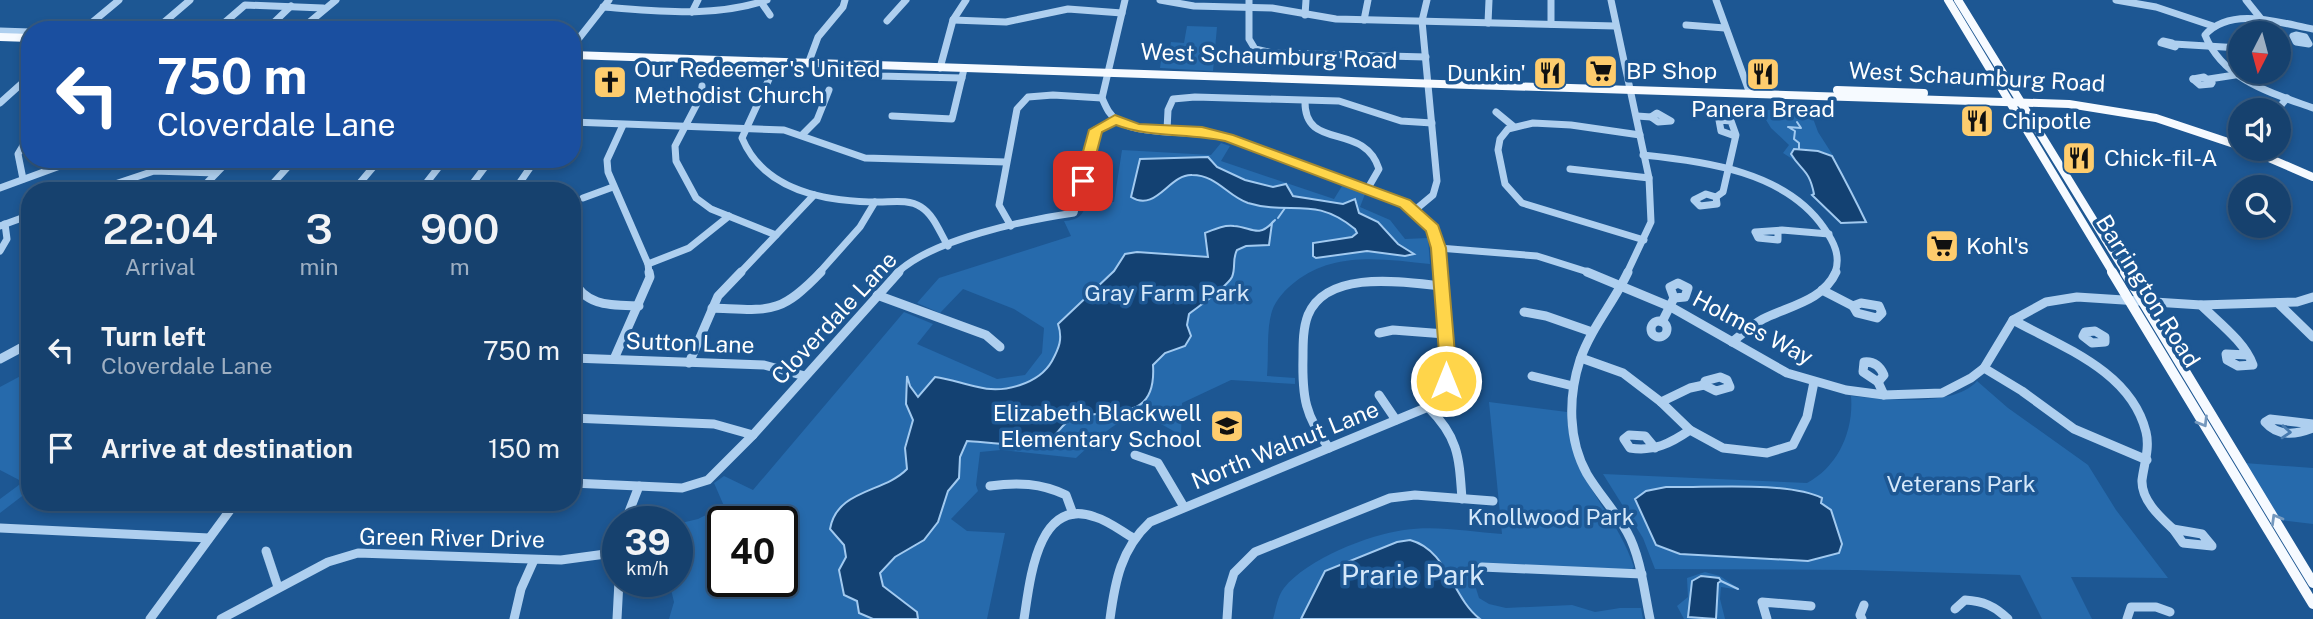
<!DOCTYPE html>
<style>
body{margin:0;font-family:"Public Sans",sans-serif;background:#1f4873;color:#f1f3f6;height:100vh;display:flex;flex-direction:column;font-size:26px;white-space:nowrap}
*{box-sizing:border-box;margin:0}
p{font-size:23px;color:#9eafc2}
.icon{flex:none;width:38px;height:38px;fill:none;stroke:currentColor;stroke-width:2;stroke-linecap:round;stroke-linejoin:round}
.map{position:relative;flex:1;overflow:hidden}
.drawer{position:absolute;left:21px;top:182px;width:560px;height:329px;display:flex;flex-direction:column;background:#16416e;border-radius:28px;box-shadow:0 4px 10px #0003,0 0 0 2px #355a81}
.drawer>*{flex:none}
.hud{position:absolute;left:21px;top:21px;width:560px;height:147px;border-radius:28px;box-shadow:0 4px 10px #0003,0 0 0 2px #355a81;background:#1a4fa0;color:#fff;overflow:hidden}
.needle{width:46px;rotate:186deg}
.fabs{position:absolute;left:2228px;top:21px;display:grid;gap:14px}
.fabs a{display:grid;place-items:center;width:63px;height:63px;border-radius:50%;background:#16416e;box-shadow:0 4px 10px #0003,0 0 0 2px #355a81;font-size:35px}
.speed{position:absolute;left:602px;top:506px;display:flex;gap:14px;font-size:35px;font-weight:700;text-align:center}
.speed>*{display:grid;place-content:center;width:91px;height:91px;border-radius:50%;background:#16416e;box-shadow:0 4px 10px #0003,0 0 0 2px #355a81;line-height:1}
.speed small{font-size:18px;font-weight:400}
.speed .limit{border:4px solid #111;border-radius:10px;background:#fff;color:#111}
.pin{position:absolute;display:grid;place-items:center;width:60px;height:60px;color:#fff;margin:-30px;border-radius:14px;box-shadow:0 4px 10px #0006}
.me{position:absolute;width:77px;margin:-38px;rotate:0deg;stroke-linejoin:round;filter:drop-shadow(0 0 5px #0008)}
.turn{display:flex;align-items:center;gap:24px;height:147px;padding:0 21px;font-size:32px}
.turn .icon{width:91px;height:91px;stroke-width:2.5}
.turn b{display:block;font-size:49px;line-height:60px}
.eta{display:flex;justify-content:space-evenly;align-items:center;height:119px;text-align:center}
.eta b{font-size:42px;font-weight:600;line-height:49px}
ul{padding:0;list-style:none}
li{display:flex;align-items:center;gap:21px;height:98px;padding:0 21px}
li div{flex:1}
li b{display:block;font-size:26px}
li em{font-style:normal}
.map>svg:first-child{display:block}
</style>
<div class="map">
<svg width="2313" height="619" viewBox="0 0 2313 619">
<rect width="100%" height="100%" fill="#1d5793"/>
<g fill="#266aac" fill-rule="evenodd">
<polygon points="1187,26 1217,27 1213,71 1160,68 1163,47 1170,48 1171,42 1184,43"/>
<polygon points="1760,110 1802,110 1811,113 1818,132 1834,157 1824,152 1801,150 1794,159 1800,164 1783,153 1789,145 1771,128"/>
<path d="M1221,143L1230,146L1221,161L1334,199L1342,186L1365,194L1360,207L1390,220L1405,239L1428,238L1430,264C1383,259 1334,251 1295,282C1286,289 1276,299 1272,311C1266,330 1269,356 1267,376L1295,378V384L1231,380L1182,403L1181,436C1130,401 1116,423 1076,458L1001,450L980,452L976,485L978,491L951,519L967,531L1005,533L987,619H669L674,602L669,581H677V524L698,519L724,506L714,483L724,476L753,490L904,312L933,324L917,344L997,379L1025,375L1042,353L1044,328L1014,309L963,289L940,313L917,303L939,278L1071,236L1064,221C1078,220 1083,216 1087,202H1114L1122,150L1211,155ZM723,522H782V581H723Z"/>
<polygon points="30,371 30,490 0,513 0,499 23,482 0,470 0,387"/>
<path d="M1977,381L2008,408L2088,465L2116,510L2168,578L2071,577L2092,619H2042L2020,575L1856,570L1655,569L1643,538L1603,474L1807,483C1838,467 1854,431 1851,396C1883,399 1954,408 1977,381Z"/>
<path d="M1489,402L1567,412C1569,480 1614,507 1634,567L1630,571L1468,563L1479,598L1489,604L1506,608L1572,605L1595,612L1620,608H1641L1643,619H1273C1276,609 1277,597 1284,588C1307,559 1368,535 1404,530C1436,525 1471,532 1502,534Z"/>
<polygon points="2244,463 2313,468 2313,524 2279,520"/>
<polygon points="1705,572 1720,576 1741,590 1721,587 1720,599 1725,619 1684,619 1677,606 1688,597 1687,578"/>
</g>
<g fill="#134172" stroke="#a2caf0" stroke-width="2">
<path d="M1794,149L1818,151L1832,156C1845,180 1855,199 1866,222L1841,223L1812,195L1814,194C1809,169 1802,172 1791,154Z"/>
<path d="M1208,157L1217,167L1245,180L1273,187L1286,184L1293,196L1343,204L1355,199L1359,213L1378,222L1398,244L1414,254L1405,256L1367,251L1316,258L1313,256V243L1352,237L1357,233L1355,229C1314,195 1291,216 1248,203C1227,196 1217,175 1192,175C1169,174 1156,213 1131,197L1140,159Z"/>
<path d="M1272,223L1269,245L1246,246L1237,250C1232,259 1236,268 1232,277C1227,287 1199,306 1189,314L1187,325L1191,336L1185,346L1165,353L1153,365C1157,426 1108,406 1072,419C1062,423 1057,436 1048,441C1032,449 986,442 967,441L960,457L959,478L948,491L938,522L924,540L895,557L880,573L883,586L917,612L918,619H873L859,613L857,601L844,595L839,570L846,557L844,545L830,529C837,489 884,493 907,469L905,448L913,420L906,404L907,376L910,386L918,397L935,377C950,379 963,384 978,387C1003,394 1039,384 1052,361C1059,348 1063,339 1058,324L1114,271L1125,254L1137,252L1208,257L1205,233C1215,229 1223,225 1234,226C1251,227 1258,238 1272,223Z"/>
<path d="M1666,487C1707,488 1787,481 1822,498L1821,503L1831,510L1842,544L1839,553L1808,561L1680,554L1656,545L1635,499L1646,491Z"/>
<path d="M1410,540C1448,550 1452,598 1480,619H1301L1325,571L1397,542Z"/>
<polygon points="1701,576 1719,578 1721,581 1718,583 1716,619 1688,617 1692,581"/>
</g>
<g fill="none" stroke-linecap="round" stroke-linejoin="round">
<g stroke="#a2caf0" stroke-width="2">
<polyline points="1797,122 1801,128 1788,127 1795,131 1794,139 1799,143 1799,149"/>
<polyline points="1278,218 1285,208"/>
<polyline points="1272,223 1275,220"/>
<polyline points="1721,581 1738,589"/>
</g>
<g stroke="#aecfef" stroke-width="7">
<path d="M1125,0L1102,98C1106,107 1109,115 1118,121C1140,136 1197,130 1228,138L1393,198C1431,217 1435,233 1441,273"/>
<polyline points="1160,0 1194,6 1272,8 1336,19 1615,26"/>
<polyline points="1249,0 1249,39 1255,49 1273,53 1426,57"/>
<polyline points="1551,0 1551,24"/>
<polyline points="1611,0 1649,178 1651,222 1627,273"/>
<polyline points="1716,0 1749,91"/>
<polyline points="2116,0 2156,7 2213,26"/>
<polyline points="2246,0 2262,20"/>
<polyline points="761,2 770,15"/>
<path d="M603,7C659,11 713,18 767,0"/>
<polyline points="692,12 698,0"/>
<polyline points="1305,15 1306,0"/>
<polyline points="953,20 1006,22 1068,9 1122,13"/>
<polyline points="1364,20 1368,0"/>
<polyline points="887,21 906,0"/>
<polyline points="1488,23 1489,0"/>
<polyline points="1686,25 1725,28"/>
<path d="M2313,29C2280,23 2231,6 2205,35C2223,80 2271,93 2313,108"/>
<polyline points="83,30 119,0"/>
<polyline points="155,30 190,0"/>
<polyline points="216,30 245,5 323,8"/>
<polyline points="266,30 291,6"/>
<polyline points="300,30 336,0"/>
<polyline points="0,31 30,32"/>
<polygon points="2296,35 2305,37 2309,44 2296,42 2293,36"/>
<polygon points="2163,41 2172,43 2175,47 2161,43"/>
<polyline points="2174,44 2240,48"/>
<polyline points="572,47 609,0"/>
<polyline points="2278,59 2283,64 2278,65"/>
<polyline points="808,64 818,37 843,7 845,0"/>
<path d="M775,66L742,138C764,191 826,202 879,202C892,202 909,199 921,207C934,215 940,233 948,246"/>
<polyline points="879,66 878,76 962,78"/>
<polyline points="940,68 953,20 966,0"/>
<polyline points="2193,79 2204,77 2212,83"/>
<polyline points="2193,79 2200,85 2211,84"/>
<polyline points="2209,79 2235,75"/>
<polyline points="702,86 701,96 675,146 676,161 696,198 711,209 776,235"/>
<path d="M1305,101C1304,152 1364,121 1379,169L1368,188"/>
<polyline points="0,103 30,76"/>
<polyline points="2277,110 2287,98"/>
<polyline points="1496,112 1513,126"/>
<polygon points="1657,113 1671,121 1658,122 1651,117"/>
<polyline points="892,116 952,119 964,69"/>
<polyline points="1637,116 1651,117"/>
<polyline points="572,122 784,130 865,158 1006,162"/>
<polyline points="623,125 607,160 608,172 648,264 649,273"/>
<polyline points="1167,130 1168,110 1173,99 1195,97 1339,101 1401,121 1432,123"/>
<polyline points="803,134 817,120 829,90"/>
<polyline points="1640,135 1571,125 1533,123 1508,129 1500,139 1498,150 1505,184 1522,203 1644,240"/>
<path d="M1643,155C1705,161 1786,172 1824,228C1834,242 1841,256 1835,273"/>
<polyline points="1570,169 1649,178"/>
<polyline points="23,179 18,154 30,134"/>
<polyline points="0,188 79,159"/>
<polyline points="94,191 154,171 216,173"/>
<polyline points="199,191 230,159"/>
<polyline points="266,191 295,159"/>
<polyline points="353,191 380,159"/>
<polyline points="420,191 445,159"/>
<polyline points="467,191 491,159"/>
<polyline points="514,191 536,159"/>
<polygon points="1706,194 1716,197 1717,204 1700,206 1694,200"/>
<polyline points="1716,197 1723,192 1736,135 1731,121 1719,120 1721,131 1735,136"/>
<polyline points="583,198 613,187"/>
<polyline points="1415,210 1433,195 1437,181 1422,21 1427,0"/>
<polyline points="0,226 30,215"/>
<polyline points="1011,226 999,205 1017,109 1028,97 1053,95 1102,98"/>
<polyline points="1778,231 1778,240 1758,238 1755,232 1782,230 1829,234"/>
<polyline points="1439,248 1537,256 1591,273"/>
<polyline points="0,251 7,239 5,224"/>
<polyline points="648,264 689,248 729,216"/>
<polyline points="740,273 814,195"/>
<polyline points="819,273 860,227 875,202"/>
<path d="M897,273C932,239 1026,220 1074,213L1095,130L1115,120"/>
</g>
<g stroke="#aecfef" stroke-width="9">
<polyline points="1587,272 1671,307 1787,373 1846,390 1884,395 1942,393 1971,378 1984,368 2013,320 2046,302 2077,297 2201,305 2297,302 2313,297"/>
<path d="M1628,272C1614,302 1591,328 1580,360C1568,397 1568,440 1587,474C1599,494 1615,511 1627,532C1641,557 1644,591 1650,619"/>
<path d="M572,279C587,307 610,305 639,306"/>
<polygon points="1678,283 1688,288 1685,297 1674,298 1670,287"/>
<polyline points="1822,290 1853,306"/>
<polyline points="877,295 986,335 1000,347"/>
<polygon points="1861,303 1879,306 1882,313 1877,318 1857,313 1853,306"/>
<polyline points="2278,303 2313,337"/>
<path d="M2201,305C2218,322 2245,342 2253,365L2238,366L2227,360L2226,354L2248,355"/>
<path d="M712,308C769,310 779,316 821,272"/>
<polyline points="1524,312 1546,316 1592,332"/>
<path d="M2013,320C2062,347 2131,371 2146,432C2150,448 2144,464 2142,480C2141,500 2160,517 2173,529"/>
<circle cx="1659" cy="329" r="8"/>
<polyline points="1662,322 1674,298"/>
<polygon points="2095,331 2105,337 2105,342 2092,343 2083,336 2085,332"/>
<polyline points="1379,333 1393,330 1445,334"/>
<path d="M1732,342C1742,334 1752,325 1763,319C1789,306 1823,301 1836,272"/>
<polyline points="572,358 764,365 805,376"/>
<polyline points="1581,358 1623,373 1661,402 1690,430 1723,448 1767,453 1793,445 1807,417 1814,382"/>
<polyline points="0,359 30,343"/>
<polyline points="614,359 650,277 649,272"/>
<path d="M1864,362C1874,361 1880,366 1884,375L1878,382L1863,372Z"/>
<polyline points="689,363 718,296 741,272"/>
<polyline points="1984,368 2022,391 2074,429 2147,460"/>
<polyline points="1532,376 1573,386"/>
<polygon points="1720,377 1727,380 1730,387 1716,391 1704,385 1705,381"/>
<polyline points="1878,382 1884,395"/>
<polyline points="1379,395 1396,420"/>
<polyline points="1661,402 1690,388 1704,385"/>
<path d="M1428,407C1459,438 1459,457 1462,499"/>
<polyline points="572,418 714,424 753,435"/>
<path d="M2313,424L2270,419L2265,422C2278,437 2296,435 2313,428"/>
<path d="M1329,448C1305,416 1302,397 1303,357C1303,343 1303,328 1308,315C1327,269 1404,282 1442,286"/>
<path d="M1655,448L1645,436L1629,435L1624,439L1630,448C1654,452 1671,443 1690,430"/>
<polyline points="1135,455 1158,463 1184,507"/>
<polyline points="572,483 682,488 708,480 753,435 899,272"/>
<path d="M990,486C1017,482 1041,483 1066,495L1073,514"/>
<polyline points="625,522 639,486"/>
<polyline points="0,528 209,538"/>
<polygon points="2173,529 2202,534 2212,546 2183,543"/>
<polyline points="618,539 613,553 618,576"/>
<polyline points="266,551 278,587"/>
<polyline points="1482,567 1642,574"/>
<path d="M1955,609L1965,600C1983,601 1995,606 2008,619"/>
<polyline points="150,619 236,502"/>
<polyline points="221,619 328,562 358,553 561,560 613,553"/>
<polyline points="514,619 521,589 534,560"/>
<polyline points="617,619 619,581"/>
<path d="M1024,619C1030,581 1037,496 1095,517C1109,521 1121,531 1133,538"/>
<path d="M1110,619C1115,581 1121,549 1150,522L1428,407C1440,396 1445,386 1447,370L1441,272"/>
<polyline points="1227,619 1229,589 1234,573 1255,552 1390,498 1415,495 1493,501"/>
<polyline points="1767,619 1762,602 1811,606"/>
<polyline points="1862,619 1860,615 1864,605"/>
<polyline points="2127,619 2131,607 2156,607 2170,612"/>
</g>
<g stroke="#f6faff" stroke-width="8">
<polyline points="1948,0 2113,273"/>
<polyline points="1958,0 2126,273"/>
<polyline points="0,37 30,38"/>
<path d="M572,55C1071,74 1570,87 2069,104L2156,118L2240,146"/>
<polyline points="1837,90 1924,93"/>
<polyline points="2248,149 2313,177"/>
</g>
<g stroke="#f6faff" stroke-width="10">
<polyline points="2112,272 2313,604"/>
<polyline points="2125,272 2313,583"/>
</g>
</g>
<defs><path id="oneway-chevron" d="M-2-3.5L2.5 0L-2 3.5" fill="none" stroke-width="1.6" stroke-linecap="round" stroke-linejoin="round" transform="scale(1.75)"/></defs>
<g stroke="#7498be">
<use href="#oneway-chevron" transform="translate(2203 422) rotate(59)"/>
<use href="#oneway-chevron" transform="translate(2276 519) rotate(-120)"/>
</g>
<use stroke="#487baf" href="#oneway-chevron" transform="translate(2286 432) rotate(4)"/>
<path fill="#ffd54a" stroke="#a68a30" stroke-width="2" d="M1115,115L1139,124L1202,127L1233,135L1410,200L1438,225L1446,248L1456,366L1452,386H1440L1438,381L1440,366L1431,248L1426,231L1400,207L1225,141C1189,133 1150,138 1116,125L1102,132L1088,185H1077L1075,181L1089,130Z"/>
<defs>
<g id="supermarket-square" transform="scale(1.75)"><rect x="-9" y="-9" width="18" height="18" rx="4" fill="#fecc6d" stroke="#1d5793"/><path d="M-6-5.5h2.5l.6 2H6L4.5 2H-2.5L-4.4-4H-6ZM-1.5 3.2a1.3 1.3 0 1 0 .1 0ZM3 3.2a1.3 1.3 0 1 0 .1 0Z" fill="#111"/></g>
<g id="restaurant-square" transform="scale(1.75)"><rect x="-9" y="-9" width="18" height="18" rx="4" fill="#fecc6d" stroke="#1d5793"/><path d="M-5-6h1v4h1v-4h1v4h1v-4h1v5L-1.5 .5V6h-2V.5L-5-1ZM5-6V6H3V1.5H1.5Q1.5-4 5-6Z" fill="#111"/></g>
<g id="church-square" transform="scale(1.75)"><rect x="-9" y="-9" width="18" height="18" rx="4" fill="#fecc6d" stroke="#1d5793"/><path d="M-1.2-6h2.4v3.5h3.3v2.4h-3.3V6h-2.4V-.1h-3.3v-2.4h3.3Z" fill="#111"/></g>
<g id="school-square" transform="scale(1.75)"><rect x="-9" y="-9" width="18" height="18" rx="4" fill="#fecc6d" stroke="#1d5793"/><path d="M0-5L7-2L0 1L-7-2ZM-4 1L0 2.5L4 1V4Q0 6-4 4Z" fill="#111"/></g>
</defs>
<g fill-rule="evenodd">
<use href="#supermarket-square" x="1601" y="71"/>
<use href="#restaurant-square" x="1550" y="73"/>
<use href="#restaurant-square" x="1763" y="74"/>
<use href="#church-square" x="610" y="82"/>
<use href="#restaurant-square" x="1977" y="121"/>
<use href="#restaurant-square" x="2079" y="158"/>
<use href="#supermarket-square" x="1942" y="246"/>
<use href="#school-square" x="1227" y="426"/>
</g>
<g text-anchor="middle" stroke-width="7" stroke-linejoin="round" paint-order="stroke">
<g font-size="23" fill="#fff" stroke="#1d5793">
<text transform="translate(1269 56) rotate(2)" y="8">West Schaumburg Road</text>
<text transform="translate(1977 77) rotate(3)" y="8">West Schaumburg Road</text>
<text transform="translate(2148 291) rotate(58)" y="8">Barrington Road</text>
<text transform="translate(834 318) rotate(-47)" y="8">Cloverdale Lane</text>
<text transform="translate(1753 328) rotate(28)" y="8">Holmes Way</text>
<text transform="translate(690 343) rotate(2)" y="8">Sutton Lane</text>
<text transform="translate(1285 445) rotate(-22)" y="8">North Walnut Lane</text>
<text transform="translate(452 538) rotate(1)" y="8">Green River Drive</text>
</g>
<g font-size="23" fill="#fff" stroke="#1d5793" text-anchor="start">
<text x="634" y="77">Our Redeemer's United<tspan x="634" dy="26">Methodist Church</tspan></text>
<text x="1626" y="79">BP Shop</text>
<text x="1526" y="81" text-anchor="end">Dunkin'</text>
<text x="1763" y="117" text-anchor="middle">Panera Bread</text>
<text x="2002" y="129">Chipotle</text>
<text x="2104" y="166">Chick-fil-A</text>
<text x="1966" y="254">Kohl's</text>
<text x="1202" y="421" text-anchor="end">Elizabeth Blackwell<tspan x="1202" dy="26">Elementary School</tspan></text>
</g>
<g font-size="23" fill="#d5e8fa" stroke="#1d5793">
<text x="1167" y="301">Gray Farm Park</text>
<text x="1961" y="492">Veterans Park</text>
<text x="1551" y="525">Knollwood Park</text>
</g>
<g font-size="28" fill="#d5e8fa" stroke="#1d5793">
<text x="1413" y="585">Prarie Park</text>
</g>
</g>
</svg>
<div class="fabs">
<a><svg class="needle" viewBox="-14 -14 28 28"><path d="M0-13l5 13h-10z" fill="#e53935"/><path d="M0 13l5-13h-10z" fill="#9eafc2"/></svg></a>
<a><svg class="icon" aria-label="sound" viewBox="0 0 24 24"><path d="M4 9h4l5-4v14l-5-4H4zM17 9q2 3 0 6"/></svg></a>
<a><svg class="icon" aria-label="search" viewBox="0 0 24 24"><circle cx="10" cy="10" r="6"/><path d="M15 15l6 6"/></svg></a>
</div>
<div class="speed"><div>39<small>km/h</small></div><div class="limit">40</div></div>
<div class="pin" style="left:1083px;top:181px;background:#d93025"><svg class="icon" aria-label="arrive" viewBox="0 0 24 24"><path d="M6 21V4h12l-3 4 3 4H6"/></svg></div>
<svg class="me" style="left:1446px;top:381px" viewBox="-20 -20 40 40"><circle r="17" fill="#ffd54a" stroke="#fff" stroke-width="3"/><path d="M0-11L8 9 0 5-8 9z" fill="#fff"/></svg>
<div class="hud">
<div class="turn"><svg class="icon" aria-label="left" viewBox="0 0 24 24"><path d="M17 20v-9H6M10 6l-5 5 5 5"/></svg><div><b>750 m</b>Cloverdale Lane</div></div>
</div>
<section class="drawer">
<div class="eta">
<div><b>22:04</b><p>Arrival</p></div>
<div><b>3</b><p>min</p></div>
<div><b>900</b><p>m</p></div>
</div>
<ul>
<li><svg class="icon" aria-label="left" viewBox="0 0 24 24"><path d="M17 20v-9H6M10 6l-5 5 5 5"/></svg><div><b>Turn left</b><p>Cloverdale Lane</p></div><em>750 m</em></li>
<li><svg class="icon" aria-label="arrive" viewBox="0 0 24 24"><path d="M6 21V4h12l-3 4 3 4H6"/></svg><div><b>Arrive at destination</b></div><em>150 m</em></li>
</ul>
</section>
</div>
